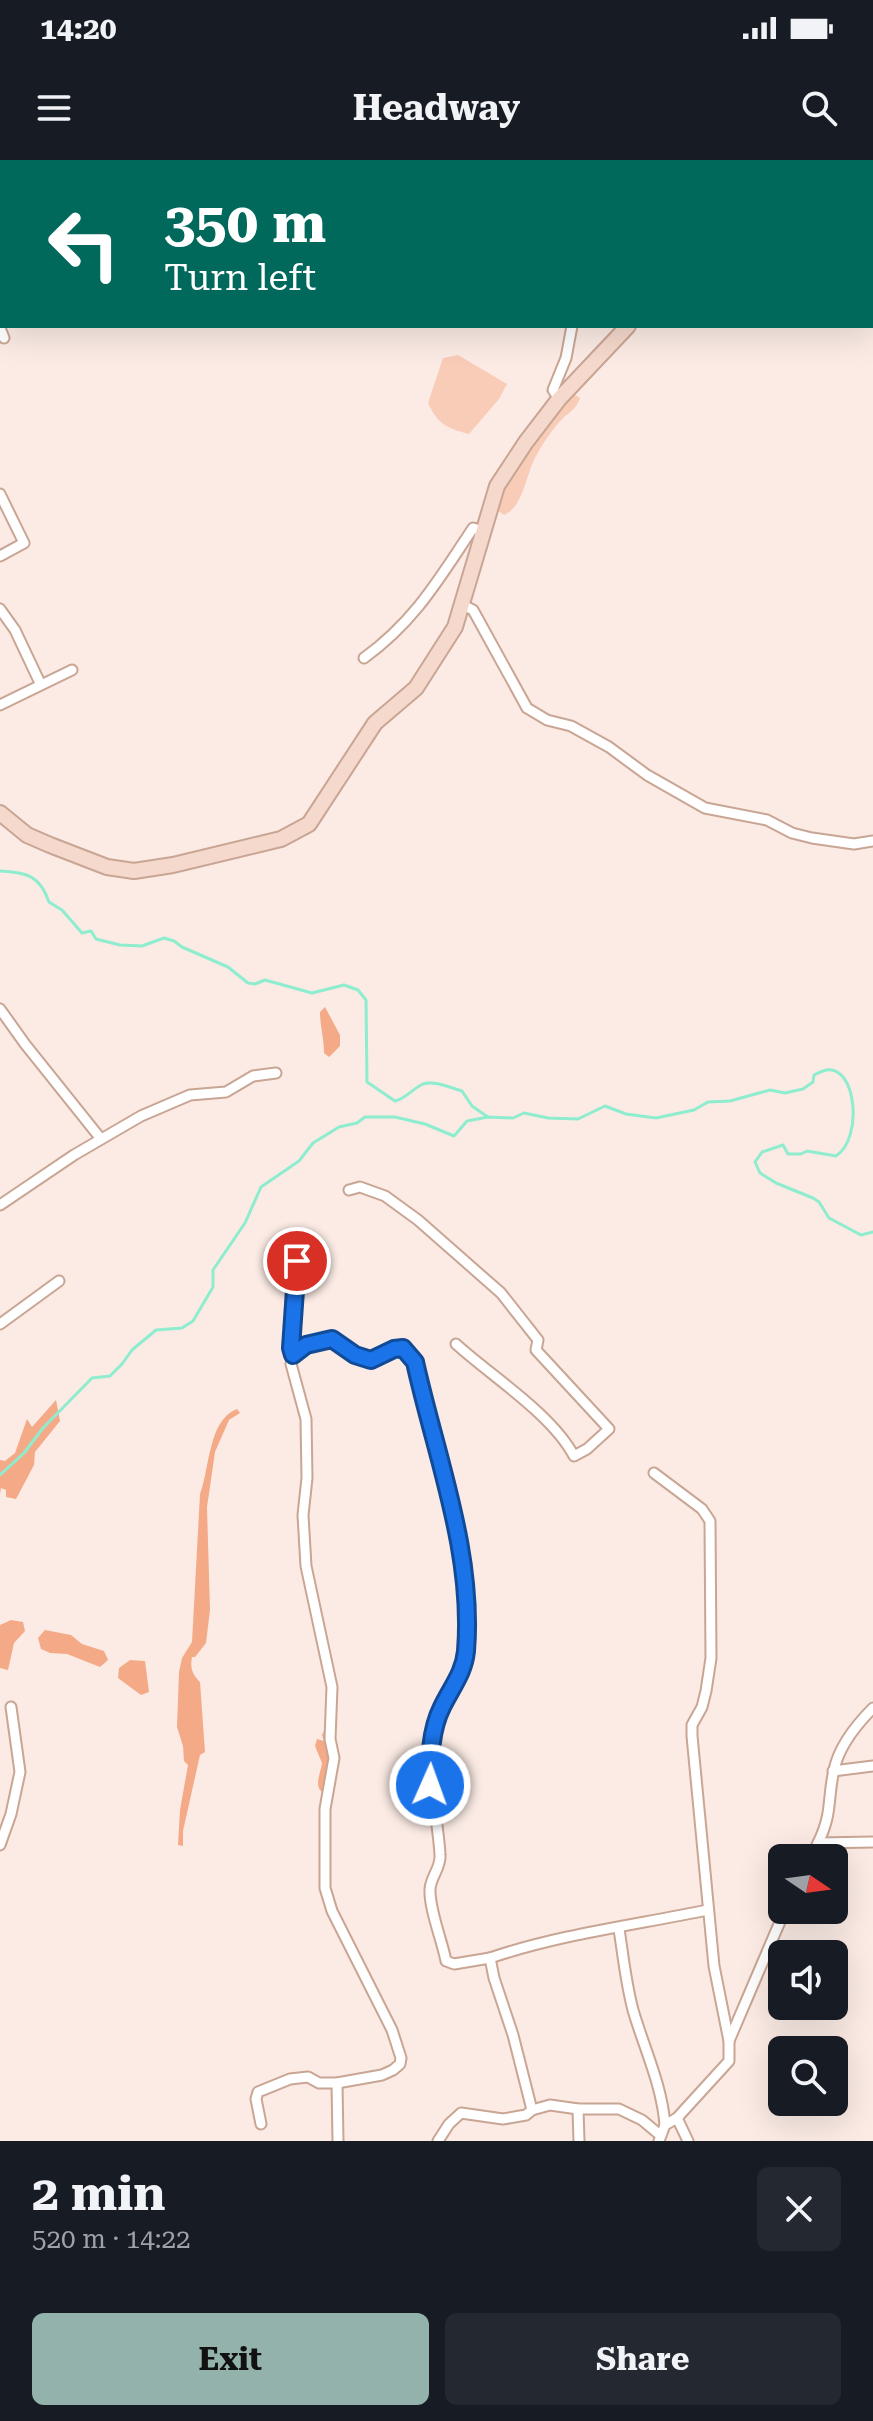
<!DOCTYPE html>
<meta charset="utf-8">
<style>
body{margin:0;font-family:"Roboto Serif",serif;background:#242831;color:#f1f3f6;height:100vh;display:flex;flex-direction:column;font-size:30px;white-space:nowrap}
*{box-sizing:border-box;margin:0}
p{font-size:26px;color:#9ea1a6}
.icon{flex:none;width:44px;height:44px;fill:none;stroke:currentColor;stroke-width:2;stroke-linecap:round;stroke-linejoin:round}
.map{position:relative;height:1981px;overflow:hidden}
.panel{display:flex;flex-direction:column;background:#171b24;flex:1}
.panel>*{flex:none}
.hud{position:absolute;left:0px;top:0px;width:874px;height:168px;box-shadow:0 8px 32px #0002;background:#00695c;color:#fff;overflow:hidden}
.needle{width:52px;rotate:103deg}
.tools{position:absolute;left:768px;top:1684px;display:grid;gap:16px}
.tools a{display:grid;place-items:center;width:80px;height:80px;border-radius:12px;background:#171b24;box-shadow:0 8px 32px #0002;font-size:40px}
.pin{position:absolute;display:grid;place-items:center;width:68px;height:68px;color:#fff;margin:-34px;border:4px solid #fff;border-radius:50%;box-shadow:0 2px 8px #0007}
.me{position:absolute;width:88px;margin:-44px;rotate:2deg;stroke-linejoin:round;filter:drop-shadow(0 0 6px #0008)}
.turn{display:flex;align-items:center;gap:28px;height:168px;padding:0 32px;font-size:36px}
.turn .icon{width:104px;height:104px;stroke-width:2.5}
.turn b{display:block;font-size:56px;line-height:68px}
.round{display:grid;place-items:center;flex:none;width:84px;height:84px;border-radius:12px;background:#242831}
.summary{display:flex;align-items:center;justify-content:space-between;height:136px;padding:0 32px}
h1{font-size:48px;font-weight:700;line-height:60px}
.button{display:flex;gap:16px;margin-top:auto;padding:16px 32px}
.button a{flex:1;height:92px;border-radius:12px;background:#93b2ac;color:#111;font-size:32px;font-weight:700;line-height:92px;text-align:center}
.button a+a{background:#242831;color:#f1f3f6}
.status{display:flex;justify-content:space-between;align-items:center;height:56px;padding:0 40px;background:#171b24;direction:ltr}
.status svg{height:22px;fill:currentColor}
header{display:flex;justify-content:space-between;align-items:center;height:104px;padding:0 32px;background:#171b24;font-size:36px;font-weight:700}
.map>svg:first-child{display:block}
</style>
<div class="status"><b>14:20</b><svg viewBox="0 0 49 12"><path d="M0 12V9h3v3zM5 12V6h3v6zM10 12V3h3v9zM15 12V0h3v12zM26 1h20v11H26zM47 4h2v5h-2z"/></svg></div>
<header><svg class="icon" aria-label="menu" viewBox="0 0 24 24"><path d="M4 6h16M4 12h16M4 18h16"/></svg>Headway<svg class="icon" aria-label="search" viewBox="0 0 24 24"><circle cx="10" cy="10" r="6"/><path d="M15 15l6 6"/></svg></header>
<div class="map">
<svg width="873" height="1981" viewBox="0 0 873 1981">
<rect width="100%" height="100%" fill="#fbebe4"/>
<g fill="#f9ccb8">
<path d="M458,195L507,224L499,239L469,274C446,268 438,264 428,243L443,198Z"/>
<path d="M572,233L580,238C576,249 572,250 564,257C552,269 541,286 534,300C526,317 522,348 504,355L496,349C501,308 547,264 572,233Z"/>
</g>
<g fill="#f4aa87">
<path d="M325,847L340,875V886L329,897L324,893C324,878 320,866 320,852Z"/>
<polygon points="56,1240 60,1261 35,1292 34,1305 16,1339 6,1337 6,1330 1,1328 0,1334 0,1300 5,1301 15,1293 27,1259 32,1267"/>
<path d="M237,1249L240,1253L229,1260L215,1292L207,1347L210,1450L206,1483L195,1497H192C190,1508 192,1514 200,1522L205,1592L200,1595L183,1671V1686L178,1685L180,1650L188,1605L184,1601L183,1586L177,1567L179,1512L182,1498L192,1482L200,1334C210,1308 208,1260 237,1249Z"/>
<polygon points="11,1460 23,1462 25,1471 14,1483 8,1510 0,1508 0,1465"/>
<polygon points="45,1470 71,1475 82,1484 104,1491 108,1500 100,1507 67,1494 50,1493 41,1489 38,1478"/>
<polygon points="130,1500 145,1501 149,1532 141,1535 118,1518 119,1508"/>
<path d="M324,1571L329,1592L323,1633C313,1626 321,1613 322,1603L315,1586L317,1579L324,1581L322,1575Z"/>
</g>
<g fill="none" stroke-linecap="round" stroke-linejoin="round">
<g stroke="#8eeccf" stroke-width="3">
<path d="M0,711C27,712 40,716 49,742L62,750L82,773L91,771L96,779L120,785L142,786L164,778L174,781L182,787L228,807L248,823L255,824L265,820L312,833L344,825L358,830L366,840L367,922L395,941C407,938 412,929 423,924C435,920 451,928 462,931L472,946L488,957"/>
<path d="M0,1315L24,1293L43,1268L92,1218L110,1216L122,1204L132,1190L156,1170L182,1168L193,1161L213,1127V1110L245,1063L261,1027L299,1001L313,983L339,967L357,963L365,957H395L425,964L454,976L467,961L488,957L513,958L524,953L548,958L578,959L605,946L626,954L656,958L694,950L708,942L730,941L770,930L785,933L803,929L813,922L814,915C818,913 822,911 826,910C857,905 863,979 836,996L807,991L801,994H788L783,985L762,992L755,1002L760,1013L776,1023L813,1038L819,1042L829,1058L861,1075L873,1072"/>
</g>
<g stroke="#c9a594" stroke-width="13">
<g id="street">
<polyline points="785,0 787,2"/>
<polyline points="476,2 476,0"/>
<polyline points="601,2 601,0"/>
<polyline points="0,168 4,178"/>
<polyline points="559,239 553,230 566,198 572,166"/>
<polyline points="0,334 24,383 0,396"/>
<polyline points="463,445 473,450 527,548 547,560 571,566 609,587 647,615 705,648 767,660 792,673 812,678 854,684 873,681"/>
<polyline points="0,449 15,470 40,523"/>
<path d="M364,498C415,461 439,419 473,368L483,371"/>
<polyline points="0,545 72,510"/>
<polyline points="0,849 25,884 101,979"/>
<path d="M349,1030L360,1027L385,1036L418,1060L501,1133L538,1180L536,1190L609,1269L587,1289L574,1296C552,1254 491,1216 456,1184"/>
<polyline points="0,1045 74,995 141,956 190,935 226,932 253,916 276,913"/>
<polyline points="279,1098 295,1097 297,1101 291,1188 293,1195"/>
<polyline points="0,1164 59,1121"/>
<polyline points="654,1313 702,1349 710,1361 711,1498 706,1531 702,1547 692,1565 692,1576 714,1806 729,1881 729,1901 677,1958 665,1965 659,1981"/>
<polyline points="833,1611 873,1606"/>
<path d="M818,1683C833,1652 827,1640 834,1610C839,1586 856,1565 873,1548"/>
<polyline points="0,1685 11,1654 20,1612 11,1547"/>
<polyline points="811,1698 818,1683 873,1682"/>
<path d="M619,1769C623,1795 626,1824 633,1850C644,1888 662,1925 665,1965"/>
<path d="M490,1798C561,1774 635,1765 707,1750"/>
<polyline points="729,1881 785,1750"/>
<polyline points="337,1923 338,1981"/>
<polyline points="578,1949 579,1981"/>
<polyline points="677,1958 688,1981"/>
<path d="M261,1964L256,1939L258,1932L290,1919L308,1917L319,1923H337L382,1915L393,1910L400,1904L401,1898L392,1870L332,1751L325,1728V1649L334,1598L330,1579L332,1527L306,1406L303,1355L307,1318L306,1259L291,1204L293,1195L306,1185L332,1179L355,1195L371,1200L403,1188L415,1202C437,1298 471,1388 466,1489C465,1518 442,1540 435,1568C423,1611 438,1652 440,1695C441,1708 431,1716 430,1729C429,1749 442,1780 446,1801L454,1804L490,1798L494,1818L513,1875L532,1950"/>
<polyline points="438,1981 449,1964 461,1953 503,1959 526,1955 532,1950 550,1945 578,1949 619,1949 642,1960 660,1975"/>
</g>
</g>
<g stroke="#c9a594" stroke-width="18">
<g id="secondary">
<polyline points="824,2 827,0"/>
<polyline points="0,653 27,675 50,685 107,707 134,711 173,705 281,679 309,664 375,563 416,528 455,467 497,326 526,282 559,239 628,166"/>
</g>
</g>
<use href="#street" stroke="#fff" stroke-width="9"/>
<use href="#secondary" stroke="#f5d9cc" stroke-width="14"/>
</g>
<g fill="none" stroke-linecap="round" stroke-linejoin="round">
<g stroke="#114b97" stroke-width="20">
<path id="route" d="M297,1101L291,1188L293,1195L306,1185L332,1179L355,1195L371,1200L394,1189L403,1188L415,1202C436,1297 474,1392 466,1491C464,1513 451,1528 442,1547C430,1571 430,1599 430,1625"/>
</g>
<use href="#route" stroke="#1a73e8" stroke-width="14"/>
</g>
</svg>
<div class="tools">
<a><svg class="needle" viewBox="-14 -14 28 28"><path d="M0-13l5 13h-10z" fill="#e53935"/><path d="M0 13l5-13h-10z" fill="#9ea1a6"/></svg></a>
<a><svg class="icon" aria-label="sound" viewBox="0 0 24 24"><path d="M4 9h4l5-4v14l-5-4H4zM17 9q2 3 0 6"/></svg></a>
<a><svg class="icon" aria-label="search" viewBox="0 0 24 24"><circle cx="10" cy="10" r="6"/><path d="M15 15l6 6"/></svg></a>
</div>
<div class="pin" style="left:297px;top:1101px;background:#d93025"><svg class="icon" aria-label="arrive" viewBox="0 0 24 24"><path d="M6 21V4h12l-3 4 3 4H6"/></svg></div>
<svg class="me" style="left:430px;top:1625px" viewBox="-20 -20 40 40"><circle r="17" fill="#1a73e8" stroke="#fff" stroke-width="3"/><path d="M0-11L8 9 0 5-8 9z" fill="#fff"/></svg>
<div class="hud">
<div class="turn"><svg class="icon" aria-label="left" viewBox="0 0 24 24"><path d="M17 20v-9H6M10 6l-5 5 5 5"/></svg><div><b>350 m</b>Turn left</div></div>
</div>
</div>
<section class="panel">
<div class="summary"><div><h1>2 min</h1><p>520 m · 14:22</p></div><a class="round"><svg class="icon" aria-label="close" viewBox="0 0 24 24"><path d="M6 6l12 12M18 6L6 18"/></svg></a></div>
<div class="button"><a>Exit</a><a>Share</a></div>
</section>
